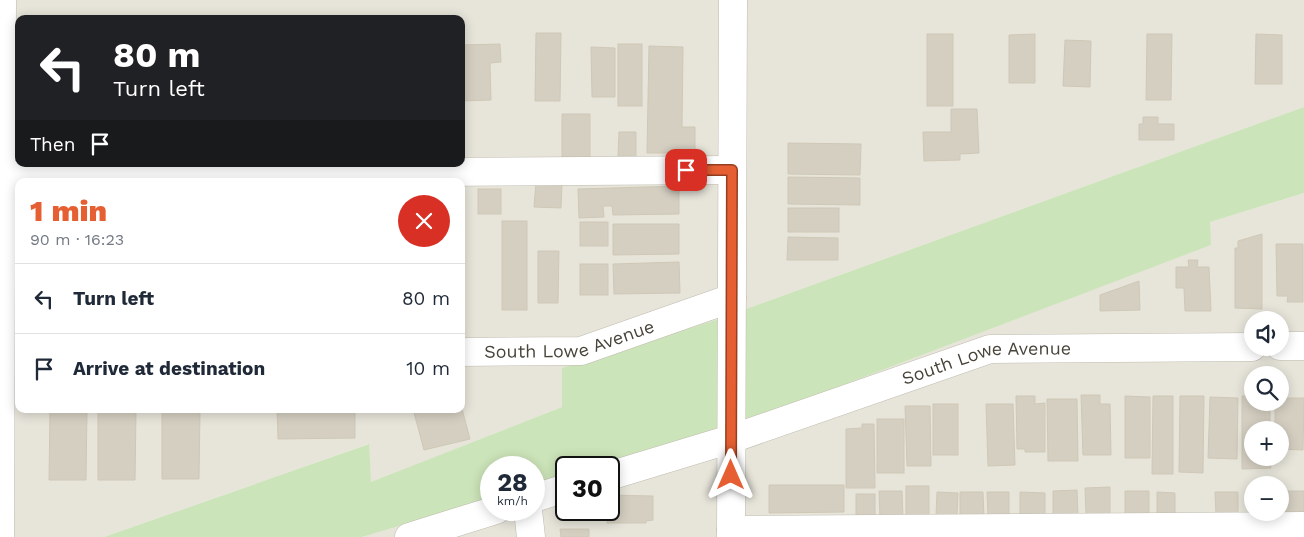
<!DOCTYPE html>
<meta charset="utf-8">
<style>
body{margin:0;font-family:"Work Sans",sans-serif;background:#f2f2f3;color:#1f2937;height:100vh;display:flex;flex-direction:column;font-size:19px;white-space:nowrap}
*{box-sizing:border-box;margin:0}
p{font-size:16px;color:#747a83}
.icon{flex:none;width:28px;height:28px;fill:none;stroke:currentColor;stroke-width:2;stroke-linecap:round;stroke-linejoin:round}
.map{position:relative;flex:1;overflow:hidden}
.drawer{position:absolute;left:15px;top:178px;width:450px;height:235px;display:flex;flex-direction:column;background:#fff;border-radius:10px;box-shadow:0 2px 12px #0003}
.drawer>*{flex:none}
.top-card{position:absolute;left:15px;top:15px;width:450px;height:152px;border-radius:10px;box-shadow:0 2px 12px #0003;background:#202124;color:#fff;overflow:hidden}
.tools{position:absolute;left:1244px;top:311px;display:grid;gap:10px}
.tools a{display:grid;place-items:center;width:45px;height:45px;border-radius:50%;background:#fff;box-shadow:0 2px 12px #0003;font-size:25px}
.speed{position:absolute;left:480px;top:456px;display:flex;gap:10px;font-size:25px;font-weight:700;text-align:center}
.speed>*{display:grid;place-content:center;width:65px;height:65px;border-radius:50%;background:#fff;box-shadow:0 2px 12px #0003;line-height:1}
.speed small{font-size:12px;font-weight:400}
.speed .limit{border:2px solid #111;border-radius:8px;background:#fff;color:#111}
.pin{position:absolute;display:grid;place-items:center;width:42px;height:42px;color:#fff;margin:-21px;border-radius:10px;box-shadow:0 2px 8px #0006}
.me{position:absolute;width:55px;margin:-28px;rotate:0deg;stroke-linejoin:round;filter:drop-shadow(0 0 4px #0008)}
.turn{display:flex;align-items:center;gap:18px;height:105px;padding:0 15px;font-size:22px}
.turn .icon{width:65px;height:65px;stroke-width:2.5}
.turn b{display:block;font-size:35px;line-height:42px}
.then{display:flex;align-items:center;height:48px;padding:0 15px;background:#0003;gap:10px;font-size:19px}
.round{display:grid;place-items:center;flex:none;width:52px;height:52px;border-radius:26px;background:#f2f2f3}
.headline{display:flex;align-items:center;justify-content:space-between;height:85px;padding:0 15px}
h1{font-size:30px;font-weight:800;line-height:38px;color:#e55f32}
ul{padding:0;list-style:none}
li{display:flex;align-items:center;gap:15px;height:70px;padding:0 15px;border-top:1px solid #e0e1e3}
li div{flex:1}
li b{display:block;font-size:19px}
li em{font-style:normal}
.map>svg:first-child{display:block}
</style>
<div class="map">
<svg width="1304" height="537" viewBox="0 0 1304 537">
<rect width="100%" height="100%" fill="#f4f2ec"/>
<g fill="#e7e5da" fill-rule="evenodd">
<path d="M0,0H1304V107L716,320L583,363L562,407L370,483L368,444L104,537H0ZM19,19H461V164H19ZM19,181H461V409H19Z"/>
<path d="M1304,193V537H362L491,499V510H534L566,477V510H609V468L717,433L1210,245L1209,222ZM1252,320H1280V348H1252ZM1252,375H1280V402H1252ZM1252,430H1280V458H1252ZM1252,485H1280V512H1252Z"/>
</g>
<polygon fill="#cce4b9" points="1304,107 1304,193 1210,222 1211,245 717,433 599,467 566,468 566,477 534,487 534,468 491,468 491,499 362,537 104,537 369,444 371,482 562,407 562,368 716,320"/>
<g fill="#d5cfc2" stroke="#cfc8b6">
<polygon points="536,33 561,33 560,101 535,101"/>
<rect x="927" y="34" width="26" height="72"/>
<polygon points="1035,34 1035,83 1009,83 1009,35"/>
<polygon points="1147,34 1172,34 1171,100 1146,100"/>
<polygon points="1256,34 1282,35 1282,84 1255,84"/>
<polygon points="1065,40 1091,41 1090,87 1063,86"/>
<polygon points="500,44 501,62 490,63 491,100 461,101 461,45"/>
<rect x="618" y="44" width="24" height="62"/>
<polygon points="649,46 683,47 682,127 695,127 695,153 647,153"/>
<polygon points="591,47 615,48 615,97 592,97"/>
<polygon points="951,109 977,109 979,153 960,154 960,160 924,161 923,132 951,132"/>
<polygon points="562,114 590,114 590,158 562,157"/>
<polygon points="1143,117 1158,117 1158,124 1174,124 1174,140 1139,140 1139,124 1143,124"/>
<polygon points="619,132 636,132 636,156 618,156"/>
<polygon points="788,143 861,144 860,175 788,174"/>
<polygon points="788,177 860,178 860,205 788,204"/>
<polygon points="536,182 562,184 561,208 534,207"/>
<polygon points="679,186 679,214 613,215 612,206 603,206 604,217 579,218 578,189"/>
<rect x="478" y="189" width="23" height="25"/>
<rect x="788" y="208" width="51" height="24"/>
<rect x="502" y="221" width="25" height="89"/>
<rect x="580" y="222" width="28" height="24"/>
<polygon points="613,224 679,224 679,254 613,255"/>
<polygon points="1262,234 1262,309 1235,308 1235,248 1238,248 1238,241"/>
<polygon points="788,237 838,238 838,260 787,260"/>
<polygon points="1276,244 1303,244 1303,302 1287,302 1288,296 1277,296"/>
<polygon points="538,251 559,251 558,303 538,303"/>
<polygon points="1188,260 1198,260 1197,267 1209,267 1211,311 1185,311 1184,288 1176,288 1176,267 1189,267"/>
<polygon points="679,262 680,293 614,294 613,264"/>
<rect x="580" y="264" width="28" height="31"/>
<polygon points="1139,281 1140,310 1100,311 1100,295"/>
<polygon points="1081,395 1100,395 1100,404 1110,404 1111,455 1083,455"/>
<polygon points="1016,396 1035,396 1035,404 1045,403 1045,452 1025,452 1025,449 1017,449"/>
<polygon points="1125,396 1150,397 1150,458 1125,458"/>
<polygon points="1153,396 1173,396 1173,474 1152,474"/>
<polygon points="1180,396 1204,396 1203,473 1179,472"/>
<polygon points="1242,396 1252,396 1252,402 1270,402 1270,430 1252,430 1252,458 1270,458 1271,468 1242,469"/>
<polygon points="1210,397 1238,398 1237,459 1208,458"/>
<polygon points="1280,398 1304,398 1303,450 1280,449 1280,430 1275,430 1275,402 1280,402"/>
<polygon points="1047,399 1077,399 1078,461 1048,461"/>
<rect x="933" y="404" width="25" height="51"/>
<polygon points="986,404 1013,404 1015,465 988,466"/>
<polygon points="461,405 470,439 424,450 413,409 461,409"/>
<polygon points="905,406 930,406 931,466 907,466"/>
<polygon points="50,409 87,409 86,480 49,480"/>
<polygon points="98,409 136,409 135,480 98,480"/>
<polygon points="162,409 200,409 199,479 162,479"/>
<polygon points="277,409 355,409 355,438 278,439"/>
<rect x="877" y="419" width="27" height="54"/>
<polygon points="862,424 874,424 875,488 846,488 846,429 862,428"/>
<polygon points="769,485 844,485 844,512 769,513"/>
<rect x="906" y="486" width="23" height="32"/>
<polygon points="1110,487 1110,514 1086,514 1085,488"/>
<polygon points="1250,489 1252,490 1252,512 1271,512 1249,515"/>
<polygon points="1077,490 1078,516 1053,517 1053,491"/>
<polygon points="879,491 902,491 903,517 880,517"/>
<polygon points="1125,491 1149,491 1149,515 1125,514"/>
<polygon points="1280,491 1304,491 1304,518 1280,512"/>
<polygon points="937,492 958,493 957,517 936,516"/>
<polygon points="960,492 983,492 984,517 960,517"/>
<polygon points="987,492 1009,492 1009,517 988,517"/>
<polygon points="1020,492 1045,493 1045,518 1020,518"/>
<polygon points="1157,492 1175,493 1175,518 1157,517"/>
<polygon points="1215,492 1238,492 1238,515 1216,516"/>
<rect x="856" y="494" width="19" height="27"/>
<polygon points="609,495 653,496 653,520 646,521 646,523 607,523"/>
<polygon points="560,529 589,529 589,537 561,537"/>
</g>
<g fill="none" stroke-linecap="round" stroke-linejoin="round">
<g stroke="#bfbbaf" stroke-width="29">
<g id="minor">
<polyline points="0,175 732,170"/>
<polyline points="1280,346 1304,346"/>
<path id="s1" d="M461,352L581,351L732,298"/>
<path id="s2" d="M609,476L731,439L990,349L1252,347"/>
<polyline points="534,498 566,488"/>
<polyline points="528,510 531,537"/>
<polyline points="731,530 1304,526"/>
<polyline points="0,537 2,0"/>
<polyline points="409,537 496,510"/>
<polyline points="731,537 733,0"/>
</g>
</g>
<use href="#minor" stroke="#fff" stroke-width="28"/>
</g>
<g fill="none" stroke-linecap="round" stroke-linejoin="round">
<g stroke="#953e20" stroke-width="12">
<polyline id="route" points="686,170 732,170 731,475"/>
</g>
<use href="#route" stroke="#e55f32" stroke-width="9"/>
</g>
<g text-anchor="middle" stroke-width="5" stroke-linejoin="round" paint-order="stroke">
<g font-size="18" fill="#48443a" stroke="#fff">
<text dy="6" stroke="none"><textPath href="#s1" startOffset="110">South Lowe Avenue</textPath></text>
<text dy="6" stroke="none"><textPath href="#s2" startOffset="396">South Lowe Avenue</textPath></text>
</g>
</g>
</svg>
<div class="tools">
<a><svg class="icon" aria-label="sound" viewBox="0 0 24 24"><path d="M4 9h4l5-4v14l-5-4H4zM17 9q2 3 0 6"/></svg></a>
<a><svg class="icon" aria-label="search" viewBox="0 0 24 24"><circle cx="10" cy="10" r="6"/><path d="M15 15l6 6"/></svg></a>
<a>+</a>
<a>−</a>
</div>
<div class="speed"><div>28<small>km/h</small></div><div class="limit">30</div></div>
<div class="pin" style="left:686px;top:170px;background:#d93025"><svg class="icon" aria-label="arrive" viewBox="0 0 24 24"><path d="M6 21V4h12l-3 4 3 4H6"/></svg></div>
<svg class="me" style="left:731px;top:475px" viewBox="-20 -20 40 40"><path d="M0-17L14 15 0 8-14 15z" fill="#e55f32" stroke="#fff" stroke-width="4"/></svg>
<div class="top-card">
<div class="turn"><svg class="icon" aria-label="left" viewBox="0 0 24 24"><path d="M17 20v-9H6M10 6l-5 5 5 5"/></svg><div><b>80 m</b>Turn left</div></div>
<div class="then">Then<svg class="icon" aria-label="arrive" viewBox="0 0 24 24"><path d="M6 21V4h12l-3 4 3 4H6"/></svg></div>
</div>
<section class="drawer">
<div class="headline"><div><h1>1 min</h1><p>90 m · 16:23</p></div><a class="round" style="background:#d93025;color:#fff"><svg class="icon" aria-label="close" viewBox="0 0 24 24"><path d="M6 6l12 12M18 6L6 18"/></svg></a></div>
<ul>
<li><svg class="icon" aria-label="left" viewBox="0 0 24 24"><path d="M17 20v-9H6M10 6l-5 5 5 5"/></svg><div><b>Turn left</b></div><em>80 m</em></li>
<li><svg class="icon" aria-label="arrive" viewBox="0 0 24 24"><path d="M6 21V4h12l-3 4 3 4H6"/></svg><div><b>Arrive at destination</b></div><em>10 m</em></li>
</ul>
</section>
</div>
